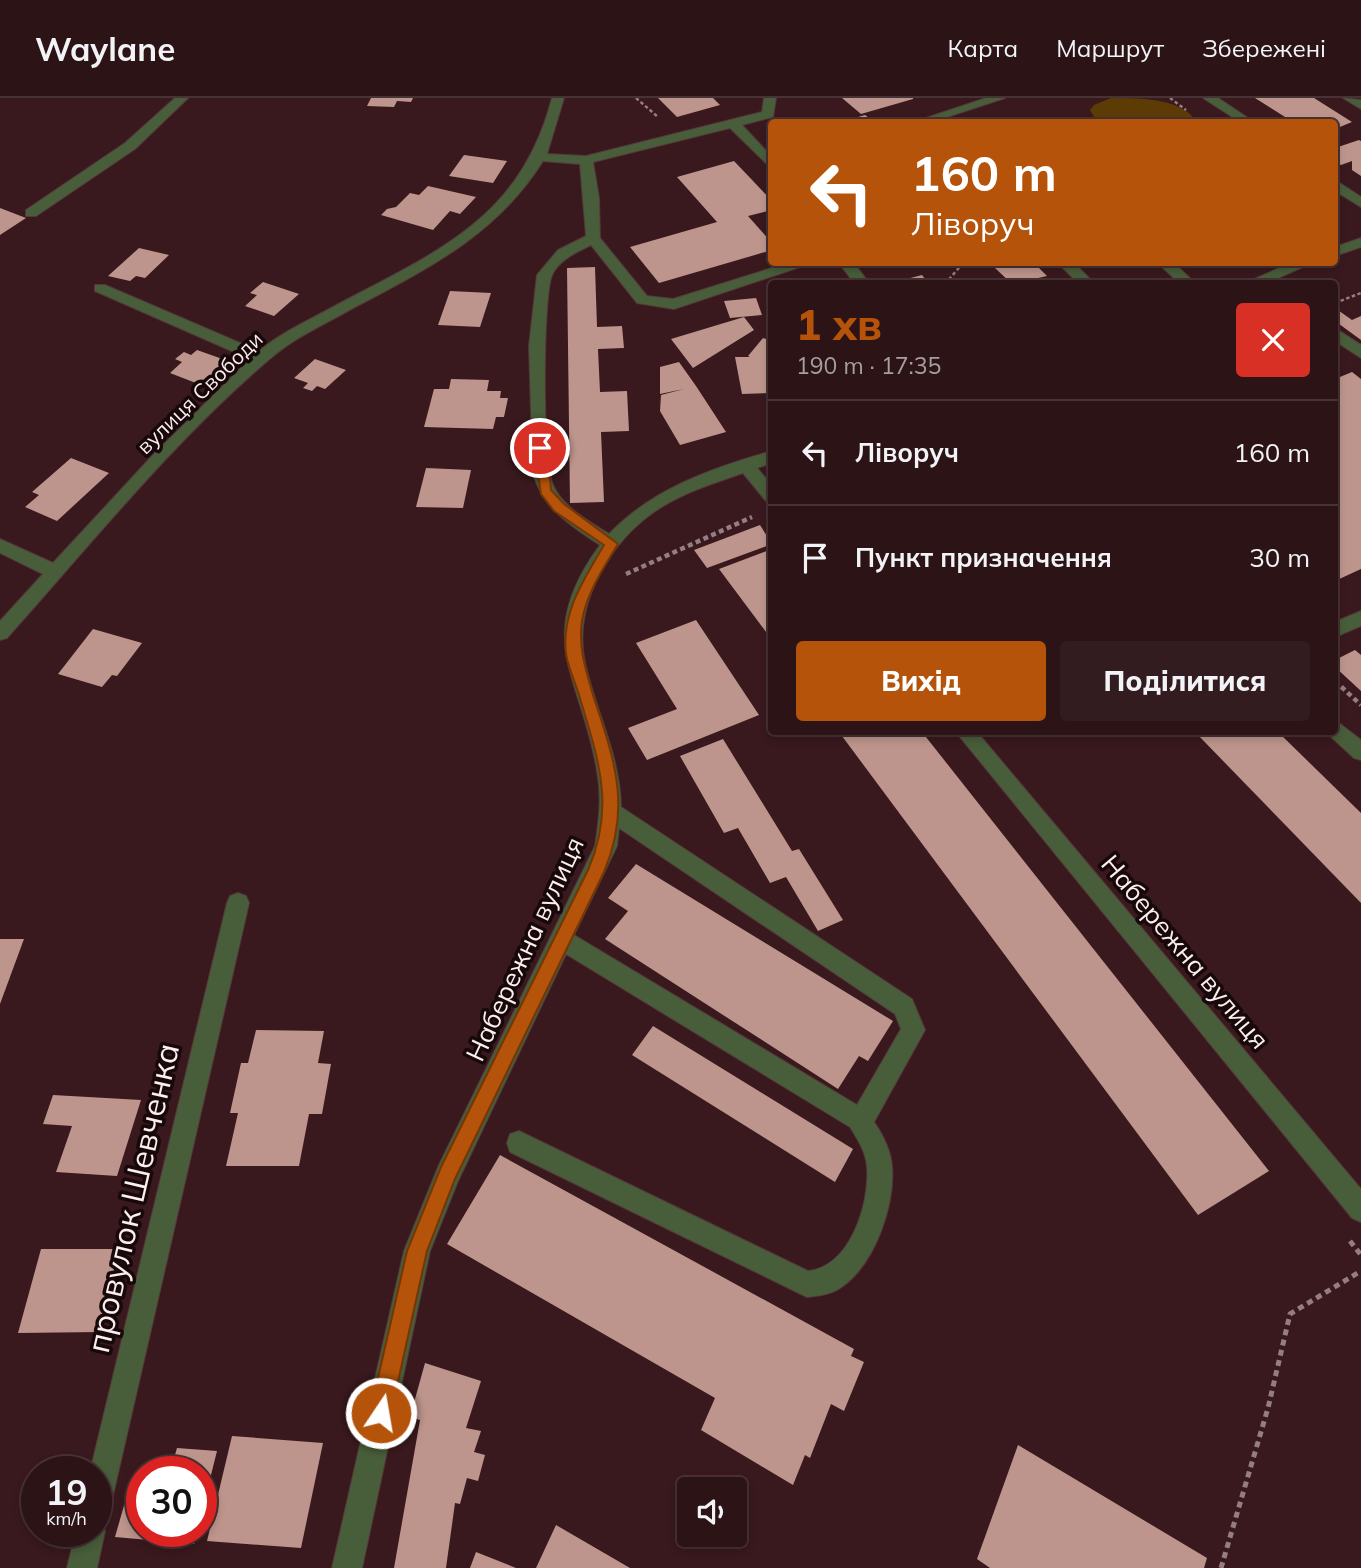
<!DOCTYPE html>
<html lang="uk">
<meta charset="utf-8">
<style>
body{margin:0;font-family:Mulish,sans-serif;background:#331c1f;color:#f1f3f6;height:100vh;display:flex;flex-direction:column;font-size:26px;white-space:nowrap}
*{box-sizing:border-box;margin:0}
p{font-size:23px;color:#a69ea1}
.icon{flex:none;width:38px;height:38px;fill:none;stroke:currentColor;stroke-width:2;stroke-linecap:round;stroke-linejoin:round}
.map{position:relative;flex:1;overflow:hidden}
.side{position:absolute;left:768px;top:182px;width:570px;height:455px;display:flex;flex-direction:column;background:#2b1316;border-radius:7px;box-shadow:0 4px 10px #0003,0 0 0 2px #473235}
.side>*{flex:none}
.banner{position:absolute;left:768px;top:21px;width:570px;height:147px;border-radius:7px;box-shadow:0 4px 10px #0003,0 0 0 2px #473235;background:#b45309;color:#fff;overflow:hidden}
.buttons{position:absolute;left:677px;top:1379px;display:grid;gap:14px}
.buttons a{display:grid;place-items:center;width:70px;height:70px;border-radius:7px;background:#2b1316;box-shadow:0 4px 10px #0003,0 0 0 2px #473235;font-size:35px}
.speed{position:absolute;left:21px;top:1358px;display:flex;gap:14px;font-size:35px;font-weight:700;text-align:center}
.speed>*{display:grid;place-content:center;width:91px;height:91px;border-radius:50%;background:#2b1316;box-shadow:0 4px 10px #0003,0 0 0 2px #473235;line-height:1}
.speed small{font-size:18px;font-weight:400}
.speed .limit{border:10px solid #d22;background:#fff;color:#111}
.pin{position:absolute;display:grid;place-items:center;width:60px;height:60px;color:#fff;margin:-30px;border:4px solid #fff;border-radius:50%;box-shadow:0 2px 7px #0007}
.me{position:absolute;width:77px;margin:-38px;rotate:12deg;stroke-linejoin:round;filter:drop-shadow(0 0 5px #0008)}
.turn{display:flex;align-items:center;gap:24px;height:147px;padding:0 28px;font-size:32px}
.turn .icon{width:91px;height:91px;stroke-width:2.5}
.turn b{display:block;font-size:49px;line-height:60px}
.round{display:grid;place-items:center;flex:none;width:74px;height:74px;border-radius:7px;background:#331c1f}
.overview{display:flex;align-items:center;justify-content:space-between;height:119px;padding:0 28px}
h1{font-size:42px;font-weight:800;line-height:52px;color:#b45309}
.cta{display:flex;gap:14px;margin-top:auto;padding:14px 28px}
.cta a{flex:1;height:80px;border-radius:7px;background:#b45309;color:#fff;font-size:28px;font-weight:800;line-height:80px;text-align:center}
.cta a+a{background:#331c1f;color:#f1f3f6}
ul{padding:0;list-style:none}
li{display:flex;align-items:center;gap:21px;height:105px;padding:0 28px;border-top:2px solid #473235}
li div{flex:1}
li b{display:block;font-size:26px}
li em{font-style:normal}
header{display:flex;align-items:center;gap:42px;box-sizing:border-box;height:98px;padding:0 35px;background:#2b1316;border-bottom:2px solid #473235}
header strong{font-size:33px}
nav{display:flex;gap:38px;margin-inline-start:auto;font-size:24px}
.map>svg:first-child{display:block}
</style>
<header>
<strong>Waylane</strong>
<nav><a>Карта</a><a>Маршрут</a><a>Збережені</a></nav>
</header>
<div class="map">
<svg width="1361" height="1470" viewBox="0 0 1361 1470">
<rect width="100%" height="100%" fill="#39191d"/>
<path fill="#5c3c04" d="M1111,0C1141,0 1181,0 1197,24H1097L1090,12L1094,7Z"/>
<g fill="#bd958c">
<polygon points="371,0 413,0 411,4 397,3 394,9 367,8"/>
<polygon points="658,0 713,0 720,7 677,19"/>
<polygon points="842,0 913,0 913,1 861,16"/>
<polygon points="1255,0 1314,0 1352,24 1335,31 1335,24 1293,24"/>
<polygon points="865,17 874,24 842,24"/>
<polygon points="1359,42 1361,43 1361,78 1352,72 1352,63 1341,67 1335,64 1335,50"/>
<polygon points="464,57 507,63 493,85 449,78"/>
<polygon points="734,63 772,103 772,112 748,118 772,145 772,152 659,185 630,149 717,124 677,79"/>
<polygon points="428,88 476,99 460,116 450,113 433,132 381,117 387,111 396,109 410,95 419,97"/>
<polygon points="0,110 26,120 0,137"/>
<polygon points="139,150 169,157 145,180 136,178 130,183 108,178"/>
<polygon points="1012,164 1033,164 1047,178 1012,186 995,170"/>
<polygon points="595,169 597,229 622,228 624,250 598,251 600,294 627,293 629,333 601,334 604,404 570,405 567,170"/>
<polygon points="922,177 929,186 891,186 891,185"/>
<polygon points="263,184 299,196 274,218 245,208 257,197 250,195"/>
<polygon points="450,193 491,195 480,229 438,227"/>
<polygon points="756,200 762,217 730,220 724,203"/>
<polygon points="1335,210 1352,222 1361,218 1361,242 1335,223"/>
<polygon points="744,219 754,232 693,270 671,241"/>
<polygon points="763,240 772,243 772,295 742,296 735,259 750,259 748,258"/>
<polygon points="197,252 228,263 201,287 170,275 182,264 175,261 184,254 191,257"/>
<polygon points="315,261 346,272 325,291 317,288 312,293 303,290 308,285 294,280"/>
<polygon points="679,264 696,288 726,334 680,347 660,313 661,297 684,291 660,296 660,269"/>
<polygon points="1352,274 1361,281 1361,471 1335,483 1335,281"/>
<polygon points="451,281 489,282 487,293 501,293 500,300 508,300 504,319 496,319 493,331 424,329 434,291 449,291"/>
<polygon points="71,360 109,375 57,423 25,409 39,397 32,394"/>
<polygon points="426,370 471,372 463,410 416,409"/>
<polygon points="760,427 772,446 707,470 694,452"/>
<polygon points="772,451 772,542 719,471"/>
<polygon points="696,522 759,617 647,662 628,630 677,611 636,545"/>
<polygon points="93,531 142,545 117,578 112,577 102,589 58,576"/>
<polygon points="1355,552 1361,557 1361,593 1335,569 1335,562"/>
<polygon points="839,634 922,634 1269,1073 1198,1117"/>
<polygon points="1195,634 1278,634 1361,715 1361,805"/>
<polygon points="723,641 792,753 799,751 843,822 818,833 786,779 770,785 738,730 724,735 680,658"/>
<polygon points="636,766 893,923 868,963 859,958 838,991 605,841 628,813 608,800"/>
<polygon points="0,841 24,841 0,906"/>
<polygon points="653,928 853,1051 835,1084 632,957"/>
<polygon points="256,932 324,933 318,965 331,966 322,1016 309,1016 299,1068 226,1068 238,1015 230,1015 241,965 248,965"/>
<polygon points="53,997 141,1002 117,1078 56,1074 72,1028 43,1026"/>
<polygon points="500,1057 854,1251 851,1258 864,1264 844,1313 831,1306 810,1360 805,1357 793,1387 701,1332 715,1300 447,1146"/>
<polygon points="41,1151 119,1151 99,1234 18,1235"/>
<polygon points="425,1265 481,1283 466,1330 481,1333 474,1354 485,1357 478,1383 467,1380 460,1406 455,1405 446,1470 394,1470 420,1322 410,1319"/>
<polygon points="232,1338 323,1345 301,1450 207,1443"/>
<polygon points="1018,1347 1207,1460 1204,1470 990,1470 977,1461"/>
<polygon points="177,1350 217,1353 202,1413 201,1374 170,1374"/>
<polygon points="131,1383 142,1384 142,1433 197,1433 194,1446 115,1439"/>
<polygon points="556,1427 630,1470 536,1470"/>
<polygon points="476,1454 516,1470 470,1470"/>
</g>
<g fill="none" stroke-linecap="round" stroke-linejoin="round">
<g stroke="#54373a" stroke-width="2">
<g id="minor">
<polygon points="175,0 188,0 135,51 36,118 26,118 26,112 125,45"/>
<path d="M552,0H564L547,56L586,58L762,14L764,0H776L773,19L742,27L772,59V71L730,30L593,64L599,100L600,140L647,198L673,201L791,164H815L674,211L637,205L591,147C577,154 556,163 551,180C543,209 542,362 553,387C563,410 589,423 609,436C652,391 712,370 772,353V365L757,370L772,387V405L766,403L743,375C714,385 685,394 660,410C611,441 572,506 585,565C596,614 620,657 621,709L912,901L925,932L874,1024C883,1037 891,1053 892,1069C895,1107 875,1165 843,1188C833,1196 820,1198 807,1199L510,1054L507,1045L510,1036L519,1033L808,1173C850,1169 870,1106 867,1069C866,1054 858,1042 850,1029L566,856L458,1083L430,1153L362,1470H332L404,1153L439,1067L595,748C599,723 602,698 597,673C582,579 531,541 600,447C571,428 544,411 533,376L529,248L537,177L558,152L586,138L580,66L543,63C494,141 422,173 344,215C319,229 293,241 272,259C174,342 92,445 7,540L0,542V523L43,476L0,455V441L53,465L153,357L250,261L95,193V187H105L259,253C281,235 307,223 333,209C435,154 520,123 552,0ZM619,730L895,916L901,931L857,1007L574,837L617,748Z"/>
<polygon points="986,0 1005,0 932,24 914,24"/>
<polygon points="1203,0 1218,0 1254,24 1240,24"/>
<polygon points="1343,0 1361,2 1361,11"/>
<polygon points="1335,82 1361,99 1361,109 1335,93"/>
<polygon points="1361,140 1361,149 1335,158 1335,149"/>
<polygon points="838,164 853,164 870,186 855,186"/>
<polygon points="1057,164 1073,164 1095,186 1079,186"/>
<polygon points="1157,164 1173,164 1196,186 1180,186"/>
<polygon points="1293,164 1314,164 1265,186 1243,186"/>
<polygon points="1335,230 1361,247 1361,260 1335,243"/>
<polygon points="1361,513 1361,528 1335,539 1335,524"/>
<polygon points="1335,622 1361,642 1361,662 1354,660 1328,636 1335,634"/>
<polygon points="956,634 977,634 1361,1091 1361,1124 1352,1120"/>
<polygon points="238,795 246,798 249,805 110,1410 106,1420 100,1422 105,1433 97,1470 67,1470 76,1433 96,1433 96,1374 90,1374 227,805 230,798"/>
</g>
</g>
<g stroke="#957e81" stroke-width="2.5" stroke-dasharray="3.5 2.5" stroke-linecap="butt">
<polyline points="636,0 658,19"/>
<polyline points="1170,0 1186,12"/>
<polyline points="987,164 1007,164"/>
<polyline points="945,186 964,164"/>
<polyline points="1335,205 1361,195"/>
</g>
<g stroke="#957e81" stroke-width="4.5" stroke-dasharray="5 3.5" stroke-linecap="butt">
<polyline points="626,476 752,419"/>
<polyline points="1335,583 1361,607"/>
</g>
<g stroke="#957e81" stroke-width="5" stroke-dasharray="6 4.5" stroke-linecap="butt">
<polyline points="1350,1143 1361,1157"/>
<polyline points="1221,1470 1268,1310 1290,1216 1361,1173"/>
</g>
<use href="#minor" fill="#485d39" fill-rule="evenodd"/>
</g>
<path fill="#b45309" stroke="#753606" stroke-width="2" d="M540,346L547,350L551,392L564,406L618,446C603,471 587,494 582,523C578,550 586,572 593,597C614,661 632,708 604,774L455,1081L427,1153L391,1315L388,1323L381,1326L373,1323L370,1315L407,1153L441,1069L588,772C616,708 598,661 579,597C575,584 568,569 566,556C561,515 584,481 604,447L554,413L541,396L534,350Z"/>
<g text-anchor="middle" stroke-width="7" stroke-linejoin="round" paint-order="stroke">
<g font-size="21" fill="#fceeef" stroke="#17090a">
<text transform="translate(200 295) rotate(-44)" y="7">вулиця Свободи</text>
</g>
<g font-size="26" fill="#fceeef" stroke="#17090a">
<text transform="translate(525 851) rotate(-65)" y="9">Набережна вулиця</text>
<text transform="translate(1185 854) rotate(50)" y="9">Набережна вулиця</text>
</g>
<g font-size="32" fill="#fceeef" stroke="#17090a">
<text transform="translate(133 1100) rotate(-77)" y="11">провулок Шевченка</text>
</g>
</g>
</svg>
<div class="buttons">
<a><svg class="icon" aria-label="sound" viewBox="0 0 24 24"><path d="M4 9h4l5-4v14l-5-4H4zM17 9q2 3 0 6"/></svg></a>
</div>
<div class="speed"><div>19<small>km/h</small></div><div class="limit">30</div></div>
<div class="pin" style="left:540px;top:350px;background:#d93025"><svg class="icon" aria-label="arrive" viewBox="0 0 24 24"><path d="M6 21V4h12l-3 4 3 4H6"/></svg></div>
<svg class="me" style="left:381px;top:1315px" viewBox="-20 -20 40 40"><circle r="17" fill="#b45309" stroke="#fff" stroke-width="3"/><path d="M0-11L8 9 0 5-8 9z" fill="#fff"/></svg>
<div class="banner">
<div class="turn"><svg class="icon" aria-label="left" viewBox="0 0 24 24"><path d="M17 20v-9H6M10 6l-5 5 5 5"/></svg><div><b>160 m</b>Ліворуч</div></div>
</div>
<section class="side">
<div class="overview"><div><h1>1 хв</h1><p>190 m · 17:35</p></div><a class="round" style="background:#d93025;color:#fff"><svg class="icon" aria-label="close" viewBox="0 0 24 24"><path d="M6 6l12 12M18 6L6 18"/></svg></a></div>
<ul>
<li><svg class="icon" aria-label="left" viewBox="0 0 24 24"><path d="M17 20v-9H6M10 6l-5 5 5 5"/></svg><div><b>Ліворуч</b></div><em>160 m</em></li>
<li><svg class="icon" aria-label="arrive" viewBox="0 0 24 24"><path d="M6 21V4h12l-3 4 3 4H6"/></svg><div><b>Пункт призначення</b></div><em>30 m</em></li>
</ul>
<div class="cta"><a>Вихід</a><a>Поділитися</a></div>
</section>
</div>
